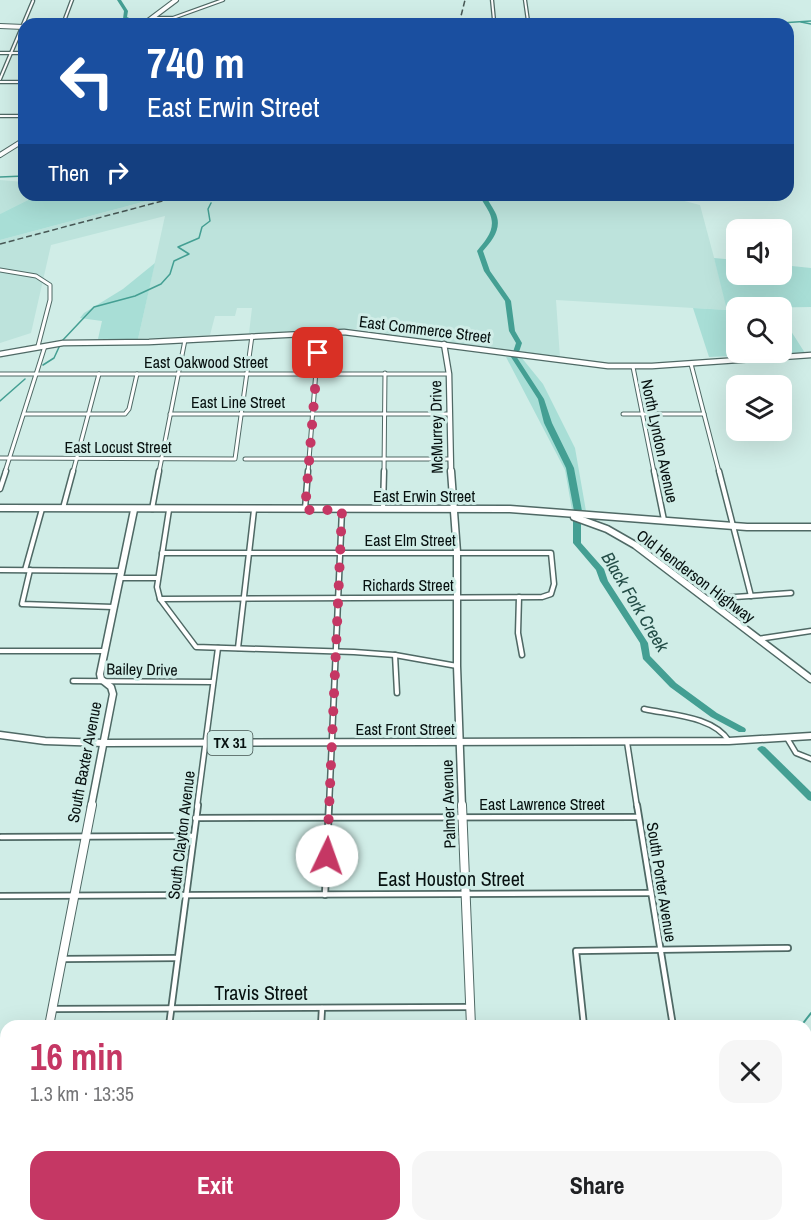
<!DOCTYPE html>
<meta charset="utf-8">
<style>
body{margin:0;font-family:"Archivo Narrow",sans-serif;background:#f6f6f6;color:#202124;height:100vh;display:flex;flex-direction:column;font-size:22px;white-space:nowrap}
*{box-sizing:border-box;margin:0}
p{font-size:20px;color:#757577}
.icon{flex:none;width:33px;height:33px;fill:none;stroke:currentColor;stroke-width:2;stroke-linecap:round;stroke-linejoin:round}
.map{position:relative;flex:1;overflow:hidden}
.details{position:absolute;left:0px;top:1020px;width:812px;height:212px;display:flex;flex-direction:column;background:#fff;border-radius:18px 18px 0 0;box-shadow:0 6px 24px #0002}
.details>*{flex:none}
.guide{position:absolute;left:18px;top:18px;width:776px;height:183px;border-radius:18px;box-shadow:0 6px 24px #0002;background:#1a4fa0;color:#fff;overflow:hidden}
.fabs{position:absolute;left:726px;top:219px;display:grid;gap:12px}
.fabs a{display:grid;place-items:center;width:66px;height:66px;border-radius:12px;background:#fff;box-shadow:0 6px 24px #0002;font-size:30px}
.pin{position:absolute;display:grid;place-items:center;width:51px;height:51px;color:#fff;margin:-26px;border-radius:12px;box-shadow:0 3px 9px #0006}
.me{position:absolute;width:66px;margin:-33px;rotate:3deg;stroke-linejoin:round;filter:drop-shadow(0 0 4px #0008)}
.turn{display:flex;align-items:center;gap:21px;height:126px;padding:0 30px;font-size:27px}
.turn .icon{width:78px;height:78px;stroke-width:2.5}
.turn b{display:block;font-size:42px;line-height:51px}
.then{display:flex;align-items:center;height:57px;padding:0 30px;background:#0003;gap:12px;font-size:22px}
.round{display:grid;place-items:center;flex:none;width:63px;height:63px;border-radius:18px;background:#f6f6f6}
.overview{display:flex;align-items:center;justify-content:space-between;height:102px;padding:0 30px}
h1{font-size:36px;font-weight:700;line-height:45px;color:#c53764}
.cta{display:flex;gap:12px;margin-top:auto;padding:12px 30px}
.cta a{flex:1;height:69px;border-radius:18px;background:#c53764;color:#fff;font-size:24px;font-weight:700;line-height:69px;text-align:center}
.cta a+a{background:#f6f6f6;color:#202124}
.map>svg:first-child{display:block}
</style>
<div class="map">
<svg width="811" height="1231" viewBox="0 0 811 1231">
<rect width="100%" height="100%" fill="#d0ede7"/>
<g fill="#bde3dc">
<polygon points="0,180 24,182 24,195 38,195 0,214"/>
<polygon points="169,195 661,195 700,205 728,310 556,300 560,358 354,329 249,333 252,308 237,308 235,316 215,316 210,335 138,339 165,216 51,245 31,333 0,343 0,240"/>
<polygon points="806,1066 811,1066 811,1231 717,1231 716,1226 806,1226"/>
</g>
<g fill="#a8ded6">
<polygon points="38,195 169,195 0,240 0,214"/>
<polygon points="714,258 736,260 736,274 782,274 782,265 811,268 811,307 736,308 736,352 782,352 782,317 805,353 709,357 693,308 727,310"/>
<polygon points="155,263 138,339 98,339 102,321 80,318 84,313 123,289"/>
<polygon points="506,357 521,357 543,384 575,448 586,511 572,510 565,470"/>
</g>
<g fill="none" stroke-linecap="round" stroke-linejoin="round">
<g stroke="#449f93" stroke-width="1.5">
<polyline points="801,22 811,24"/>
<polyline points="765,24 811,21"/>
<polyline points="0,177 24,176"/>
<polyline points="62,341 94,307 135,296 161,284 170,274 174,261 189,254 178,247 199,238 202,227 210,221 208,209 211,203"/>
<polyline points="43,365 54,358 60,345"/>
<polyline points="0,401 25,379"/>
</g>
<g stroke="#449f93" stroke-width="2">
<polyline points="801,1026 811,1013"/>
<polyline points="726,1226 727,1231"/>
</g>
<g fill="#449f93" fill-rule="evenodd">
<polygon points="117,0 121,0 128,11 127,17 142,24 136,24 123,19 124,11"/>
<path d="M479,195H485C488,201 492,206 495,212C503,227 493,240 483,251L490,271L511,301L515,331L522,343L519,352L516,354L513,352L516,343L509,331L505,301L484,271L477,251C487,239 497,228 489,212C486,206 482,201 479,195Z"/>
<polygon points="514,355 516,356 544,399 552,423 574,468 582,511 581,513 578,513 574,511 566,468 544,423 538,399 511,357"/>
<polygon points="574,519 580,519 581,521 581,543 604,569 608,581 648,643 650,656 676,683 717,713 745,728 746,730 745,732 739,732 711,717 670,687 643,659 640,643 600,581 596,570 573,543 573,521"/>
<polygon points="762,746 765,747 811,792 811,801 808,800 757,749 759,747"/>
</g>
<g stroke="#4f6965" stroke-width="4.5">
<g id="street-far3">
<polyline points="492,0 494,20 528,21 525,0"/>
<polyline points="153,18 173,18 223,0"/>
<polyline points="63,24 72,0"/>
<polyline points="0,53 24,53"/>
<polyline points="0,79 33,1"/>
<polyline points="0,82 24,82"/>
<polyline points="0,116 24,116"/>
</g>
</g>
<g stroke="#4f6965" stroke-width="5">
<g id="street-far2">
<polyline points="0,270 36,276 50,285 50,300 38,346"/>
<polyline points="691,364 719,472"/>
<polyline points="633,367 654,472"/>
<polyline points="0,374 449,374"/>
<polyline points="24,414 125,414 129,409 137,374"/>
<polyline points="170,414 450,414"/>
<polyline points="623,414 704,414"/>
<polyline points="0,458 235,459 252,336"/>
<polyline points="245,459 450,459"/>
<polyline points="5,472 45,346"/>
<polyline points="73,472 99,374"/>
<polyline points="159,472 185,340"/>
<polyline points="308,472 319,333"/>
<polyline points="384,472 385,373"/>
</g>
</g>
<g stroke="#4f6965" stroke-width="7">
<g id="street-far1">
<polyline points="654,471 664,520"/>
<polyline points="719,471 751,596"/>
<polyline points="0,489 6,471"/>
<polyline points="63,508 73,471"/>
<polyline points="152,509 159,471"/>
<polyline points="305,509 308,471"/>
<polyline points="383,509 384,471"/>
<polyline points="169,510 157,587 160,599 196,647 354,652 395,655 457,666"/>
<polyline points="0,570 122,571"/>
<polyline points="25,570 42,509"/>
<polyline points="30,570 22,604 113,607"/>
<polyline points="121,578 157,578"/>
<polyline points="519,597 518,633 522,655"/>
<polyline points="160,599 542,597 551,594 554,584 551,553 162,553"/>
<polyline points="705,599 791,593"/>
<polyline points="758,639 811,631"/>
<polyline points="238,648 254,510"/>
<polyline points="0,651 104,651"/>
<polyline points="395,655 397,693"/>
<polyline points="73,681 212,682"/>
<path d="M644,709C671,715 713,716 729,741"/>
<polyline points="787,738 796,753 811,759"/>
<polyline points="627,742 637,807"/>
<polyline points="197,807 218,648"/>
<polyline points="329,807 342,510"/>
</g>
</g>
<g stroke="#4f6965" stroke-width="8">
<g id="street">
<polyline points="637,805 673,1026"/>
<polyline points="195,818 638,817"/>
<polyline points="1,837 193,836"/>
<polyline points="325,895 329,805"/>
<polyline points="0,896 650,893"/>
<polyline points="63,959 177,958"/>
<polyline points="53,1009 470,1007"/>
<polyline points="169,1026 198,805"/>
<polyline points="321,1026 322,1008"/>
<polyline points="584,1026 576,951 788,948"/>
<polyline points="0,1081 6,1081"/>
<polyline points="0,1169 6,1169"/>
<polyline points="312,1226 312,1231"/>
<polyline points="571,1226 571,1231"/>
<polyline points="705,1226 706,1231"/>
</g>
</g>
<g stroke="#4f6965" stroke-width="6">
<polyline id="secondary-far3" points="0,26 24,27"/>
</g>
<g stroke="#4f6965" stroke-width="7">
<g id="secondary-far2">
<polyline points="444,344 449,374 451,472"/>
<polyline points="0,354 63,343 149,342 344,332 608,366 652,366 811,355"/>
</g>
</g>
<g stroke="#4f6965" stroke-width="9">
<g id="secondary-far1">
<polyline points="451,471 457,552 457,666 462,807"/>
<polyline points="0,508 510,509 747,527 811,527"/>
<polyline points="574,517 607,529 635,545 811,679"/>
<polyline points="91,807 113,694 111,687 101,679 100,674 134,510"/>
</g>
</g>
<g stroke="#4f6965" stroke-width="10">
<g id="secondary">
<polyline points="462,805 471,1026"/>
<polyline points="49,1026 92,805"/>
<polyline points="481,1226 481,1231"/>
<polyline points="8,1231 9,1226"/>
</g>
</g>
<g stroke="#4f6965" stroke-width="6">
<g id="primary-far1">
<polyline points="144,24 176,0"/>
<polyline points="0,155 24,140"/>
</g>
</g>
<g stroke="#4f6965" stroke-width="9">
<polyline id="primary" points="0,735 45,741 104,743 729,741 811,736"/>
</g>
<use href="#street-far3" stroke="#fff" stroke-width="2"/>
<use href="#street-far2" stroke="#fff" stroke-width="3"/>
<use href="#street-far1" stroke="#fff" stroke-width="4"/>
<use href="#street" stroke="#fff" stroke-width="4.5"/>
<use href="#secondary-far3" stroke="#fff" stroke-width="4"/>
<use href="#secondary-far2" stroke="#fff" stroke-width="4.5"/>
<use href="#secondary-far1" stroke="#fff" stroke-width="6"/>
<use href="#secondary" stroke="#fff" stroke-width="8"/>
<use href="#primary-far1" stroke="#fff" stroke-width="4"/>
<use href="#primary" stroke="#fff" stroke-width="6"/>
<g stroke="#485855" stroke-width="1.5" stroke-dasharray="6 3" stroke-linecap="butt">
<polyline points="459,24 465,0"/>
<polyline points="0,244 185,195"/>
</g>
</g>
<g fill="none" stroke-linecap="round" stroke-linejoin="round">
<polyline stroke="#c53764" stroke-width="10" stroke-dasharray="0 18" points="318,353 305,510 342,510 327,856"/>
</g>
<g text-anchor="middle" stroke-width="6" stroke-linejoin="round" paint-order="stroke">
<rect fill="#d0ede7" stroke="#435350" stroke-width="1.5" x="207.5" y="731" width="45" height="24" rx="4.5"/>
<g font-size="15" font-weight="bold" fill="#071110">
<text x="230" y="748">TX 31</text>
</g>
<g font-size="16" fill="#071110" stroke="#d0ede7">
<text transform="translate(425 329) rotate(7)" y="6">East Commerce Street</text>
<text x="206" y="368">East Oakwood Street</text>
<text x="238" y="408">East Line Street</text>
<text transform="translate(436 427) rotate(-91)" y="6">McMurrey Drive</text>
<text transform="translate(660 441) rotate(78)" y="6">North Lyndon Avenue</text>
<text x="118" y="453">East Locust Street</text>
<text x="424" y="502">East Erwin Street</text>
<text x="410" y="546">East Elm Street</text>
<text transform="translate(696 576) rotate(37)" y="6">Old Henderson Highway</text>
<text x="408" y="591">Richards Street</text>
<text transform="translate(142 669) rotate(1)" y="6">Bailey Drive</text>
<text x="405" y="735">East Front Street</text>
<text transform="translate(84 762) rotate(-79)" y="6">South Baxter Avenue</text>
<text transform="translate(448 804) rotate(-92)" y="6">Palmer Avenue</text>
<text x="542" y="810">East Lawrence Street</text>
<text transform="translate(181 835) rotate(-83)" y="6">South Clayton Avenue</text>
<text transform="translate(662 882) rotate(81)" y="6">South Porter Avenue</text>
</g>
<g font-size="18" font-style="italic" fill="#244e48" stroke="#d0ede7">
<text transform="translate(635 602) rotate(59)" y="6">Black Fork Creek</text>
</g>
<g font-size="20" fill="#071110" stroke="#d0ede7">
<text x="451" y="886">East Houston Street</text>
<text x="261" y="1000">Travis Street</text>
</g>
</g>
</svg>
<div class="fabs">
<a><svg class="icon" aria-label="sound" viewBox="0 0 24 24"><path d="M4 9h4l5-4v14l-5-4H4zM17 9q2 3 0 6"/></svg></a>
<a><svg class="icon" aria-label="search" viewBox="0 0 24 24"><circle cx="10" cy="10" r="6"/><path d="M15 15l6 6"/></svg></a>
<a><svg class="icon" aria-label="layers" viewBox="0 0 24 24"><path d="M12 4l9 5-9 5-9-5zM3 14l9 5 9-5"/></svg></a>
</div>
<div class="pin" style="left:318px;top:353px;background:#d93025"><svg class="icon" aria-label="arrive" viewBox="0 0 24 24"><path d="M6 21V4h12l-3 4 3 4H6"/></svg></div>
<svg class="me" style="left:327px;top:856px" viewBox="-20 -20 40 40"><circle r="19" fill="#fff"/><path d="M0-13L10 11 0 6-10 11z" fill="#c53764"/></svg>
<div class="guide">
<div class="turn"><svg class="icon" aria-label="left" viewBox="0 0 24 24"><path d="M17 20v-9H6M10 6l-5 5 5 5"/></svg><div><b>740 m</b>East Erwin Street</div></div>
<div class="then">Then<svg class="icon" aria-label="right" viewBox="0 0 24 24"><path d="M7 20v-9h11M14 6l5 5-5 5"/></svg></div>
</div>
<section class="details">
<div class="overview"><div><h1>16 min</h1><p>1.3 km · 13:35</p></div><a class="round"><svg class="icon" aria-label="close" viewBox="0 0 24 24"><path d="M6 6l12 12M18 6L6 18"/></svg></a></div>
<div class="cta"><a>Exit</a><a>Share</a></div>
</section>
</div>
